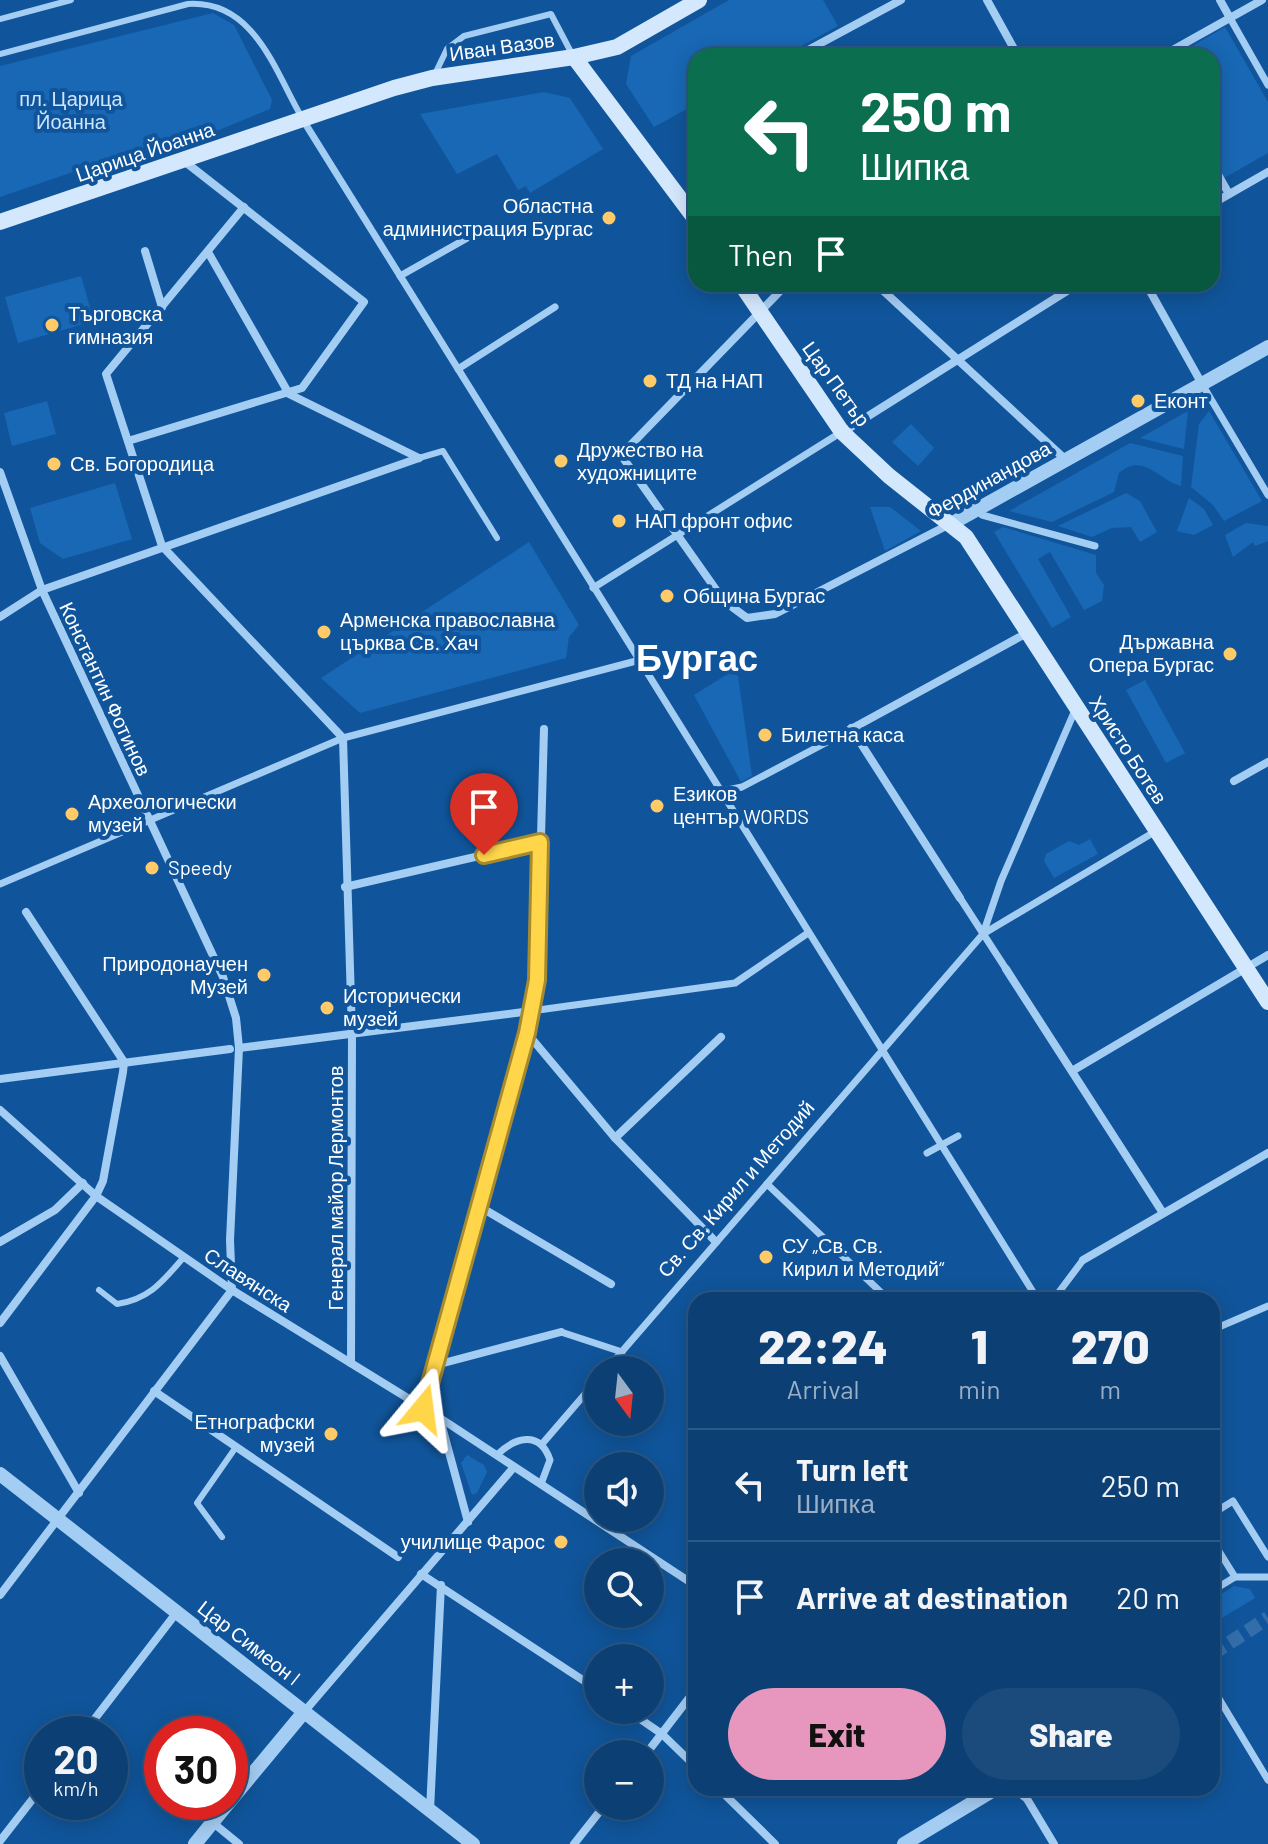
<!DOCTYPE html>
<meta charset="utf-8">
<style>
body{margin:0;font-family:Barlow,sans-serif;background:#1a4b7c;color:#f1f3f6;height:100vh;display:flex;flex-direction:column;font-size:30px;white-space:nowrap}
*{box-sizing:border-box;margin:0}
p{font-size:26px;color:#9aafc5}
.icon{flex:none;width:44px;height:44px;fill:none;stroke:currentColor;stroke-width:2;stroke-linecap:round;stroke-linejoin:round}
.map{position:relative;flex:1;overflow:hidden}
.side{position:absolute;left:688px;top:1292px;width:532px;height:504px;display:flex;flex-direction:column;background:#0c4074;border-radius:24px;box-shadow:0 4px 20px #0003,0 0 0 2px #2c5986}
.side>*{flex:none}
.top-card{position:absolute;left:688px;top:48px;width:532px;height:244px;border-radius:24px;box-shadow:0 4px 20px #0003,0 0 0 2px #2c5986;background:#0b6e4f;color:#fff;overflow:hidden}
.needle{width:52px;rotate:165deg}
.buttons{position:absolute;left:584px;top:1356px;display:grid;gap:16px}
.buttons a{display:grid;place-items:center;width:80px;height:80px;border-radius:50%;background:#0c4074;box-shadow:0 4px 20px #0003,0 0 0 2px #2c5986;font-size:40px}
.speed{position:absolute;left:24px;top:1716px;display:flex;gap:16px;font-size:40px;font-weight:700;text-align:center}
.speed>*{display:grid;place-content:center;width:104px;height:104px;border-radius:50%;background:#0c4074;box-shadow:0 4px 20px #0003,0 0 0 2px #2c5986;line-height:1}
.speed small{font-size:20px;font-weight:400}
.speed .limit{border:12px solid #d22;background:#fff;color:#111}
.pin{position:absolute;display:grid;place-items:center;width:68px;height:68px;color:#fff;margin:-82px -34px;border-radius:50% 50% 50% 0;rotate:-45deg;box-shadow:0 0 8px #0007}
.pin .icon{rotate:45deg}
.me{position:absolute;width:88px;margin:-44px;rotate:16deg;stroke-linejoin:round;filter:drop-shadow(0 0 6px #0008)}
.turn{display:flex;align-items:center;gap:28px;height:168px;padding:0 40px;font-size:36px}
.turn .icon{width:104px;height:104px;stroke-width:2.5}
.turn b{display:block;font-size:56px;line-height:68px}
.then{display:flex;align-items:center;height:76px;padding:0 40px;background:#0003;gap:16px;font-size:30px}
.eta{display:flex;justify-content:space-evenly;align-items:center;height:136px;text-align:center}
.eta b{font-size:48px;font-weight:800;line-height:56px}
.action{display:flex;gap:16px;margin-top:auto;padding:16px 40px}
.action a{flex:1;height:92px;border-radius:48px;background:#e797bd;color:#111;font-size:32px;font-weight:800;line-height:92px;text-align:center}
.action a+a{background:#1a4b7c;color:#f1f3f6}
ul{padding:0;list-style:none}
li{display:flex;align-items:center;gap:24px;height:112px;padding:0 40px;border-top:2px solid #2c5986}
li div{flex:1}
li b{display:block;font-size:30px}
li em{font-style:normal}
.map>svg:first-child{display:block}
</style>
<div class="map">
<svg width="1268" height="1844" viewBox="0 0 1268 1844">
<rect width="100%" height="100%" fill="#10559b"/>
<g fill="#1868b5">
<polygon points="729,0 823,0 838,26 783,56 696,56 696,104 654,127 626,84 631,56"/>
<polygon points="213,13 234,25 272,100 270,109 207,135 178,136 0,197 0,66"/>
<polygon points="1225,27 1268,102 1268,153 1219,181 1212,169 1212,56 1175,56"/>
<polygon points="544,92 570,98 603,149 530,193 526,186 518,190 497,154 457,174 420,114"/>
<polygon points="81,276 94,321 18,343 5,297"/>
<polygon points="47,401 56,434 12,446 4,413"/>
<polygon points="1188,411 1184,449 1140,438"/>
<polygon points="1209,411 1262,501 1224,521 1213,505 1191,487 1199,424"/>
<polygon points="911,424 934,448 918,466 892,442"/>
<path d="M1130,443L1183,456L1181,486C1158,479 1142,452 1119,473L1114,492L1052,522L1009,511Z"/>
<polygon points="115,483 132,539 63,559 40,543 30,508"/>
<polygon points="1126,493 1140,501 1157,532 1140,542 1131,527 1112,528 1092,537 1058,526"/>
<polygon points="1189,498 1204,509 1213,525 1194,535 1177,531"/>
<polygon points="870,507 890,507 921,531 885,551"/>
<polygon points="1246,523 1268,526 1268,541 1255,546 1253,542 1233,557 1225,535"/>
<polygon points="1003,527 1096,555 1096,573 1104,585 1102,601 1084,610 1050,552 1038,559 1071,617 1052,628 994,532"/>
<polygon points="529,542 579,625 569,637 566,658 360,713 321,678"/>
<polygon points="731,672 738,676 752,776 741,782 694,695"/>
<polygon points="1145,680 1185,753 1166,763 1126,690"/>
<polygon points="1090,839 1098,854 1054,878 1044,861 1046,854 1069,841 1079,845"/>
<polygon points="467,1455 484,1465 487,1472 477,1493 472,1495 461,1463"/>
<polygon points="1234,1586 1250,1589 1255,1598 1212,1624 1212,1600"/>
</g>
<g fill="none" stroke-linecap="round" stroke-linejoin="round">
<polyline stroke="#346eaa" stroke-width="14" stroke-dasharray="14 7" stroke-linecap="butt" points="1212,1654 1268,1618"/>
<g stroke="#a4cdf4" stroke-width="6">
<polyline points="0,19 71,0"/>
<path d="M0,54L188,4C254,0 275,71 301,116"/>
<polyline points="435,74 447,49 464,36 551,14 572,54"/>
<polyline points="419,458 443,451 497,538"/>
<path d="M99,1290L117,1304C150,1299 163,1281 184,1257"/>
<polyline points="222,1537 197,1503 236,1447"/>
</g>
<g stroke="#a4cdf4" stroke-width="7">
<polyline points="1230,18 1268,85"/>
<polyline points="303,120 1038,1300"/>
<polyline points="400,276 478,232"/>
<polyline points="458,369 555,307"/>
<polyline points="1202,384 1268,495"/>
<polyline points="982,515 1095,546"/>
<polyline points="593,588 840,433"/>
<polyline points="704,795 742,787 831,740"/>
<polyline points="0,884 343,738 640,660"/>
<polyline points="960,898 1006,969"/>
<polyline points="983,934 1156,831"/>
<polyline points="531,1011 735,983 808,933"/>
<polyline points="927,1153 958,1136"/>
<polyline points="767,1184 889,1300"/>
<polyline points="1053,1300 1083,1260"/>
<polyline points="1212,1330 1268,1306"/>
<polyline points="561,1332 622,1352"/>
<polyline points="606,1370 983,934 1001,881 1076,708"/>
<polyline points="542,1444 598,1379"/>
<path d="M497,1455C515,1437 540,1430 550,1460L541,1484"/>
<polyline points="1212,1514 1233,1501 1268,1557"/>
<polyline points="1212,1540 1235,1577 1268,1577"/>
<polyline points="1212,1591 1235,1577"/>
<polyline points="1212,1687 1268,1780"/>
</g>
<g stroke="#a4cdf4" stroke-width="8">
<polyline points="987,0 1018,56"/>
<polyline points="1220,0 1230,18"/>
<polyline points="797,56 901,0"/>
<polyline points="1162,56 1262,0"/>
<polyline points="1212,164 1229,194"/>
<polyline points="1212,204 1268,172"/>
<polyline points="244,207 106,374 162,546 343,738 352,1034 351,1363"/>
<polyline points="145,251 162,307"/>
<polyline points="208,252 289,394 419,458"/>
<polyline points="787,284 621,455 724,601 747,618 775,614 950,524"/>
<polyline points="876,284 1066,460"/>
<polyline points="1146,284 1202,384"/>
<polyline points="843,432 1078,284"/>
<polyline points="128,441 302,388 364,302 184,161"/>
<polyline points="0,472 42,590 223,977 236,1018 239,1048 230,1240 232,1290"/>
<polyline points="0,617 42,590 419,458"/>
<polyline points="851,728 960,898"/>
<polyline points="831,740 1027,633"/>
<polyline points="1234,781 1268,762"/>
<polyline points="345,887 540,842"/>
<polyline points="1006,969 1163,1213"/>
<polyline points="527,1033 615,1138 716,1242"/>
<polyline points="239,1048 531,1011"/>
<polyline points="1072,1071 1268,955"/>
<polyline points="0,1079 230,1049"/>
<polyline points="0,1110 96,1196 232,1290 440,1418 696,1586"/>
<polyline points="615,1138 721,1037"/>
<polyline points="482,1208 611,1284"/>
<polyline points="0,1242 55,1210 83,1183"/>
<polyline points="1083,1260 1268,1153"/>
<polyline points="0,1323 96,1196 103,1181 123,1072 124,1062 26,912"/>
<polyline points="0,1356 79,1493"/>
<polyline points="436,1365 561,1332"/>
<polyline points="154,1391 398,1557"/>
<polyline points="423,1409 482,1208 531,1011 537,980 544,729"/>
<polyline points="440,1419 468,1522"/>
<polyline points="421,1574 598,1690"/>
<polyline points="0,1595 232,1290"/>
<polyline points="627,1710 662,1734 696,1767"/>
<polyline points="304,1712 514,1467"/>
<polyline points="83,1734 177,1612"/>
<polyline points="646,1754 696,1689"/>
<polyline points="718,1788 775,1844"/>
<polyline points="1014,1788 1027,1799 1054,1844"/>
<polyline points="430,1810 441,1585"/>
<polyline points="212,1822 239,1844"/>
<polyline points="0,1841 42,1787"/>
<polyline points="574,1844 604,1806"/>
</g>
<g stroke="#a4cdf4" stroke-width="14">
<polyline points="951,524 1268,347"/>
<polyline points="0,1474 473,1844"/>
<polyline points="230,1801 304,1712"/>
<polyline points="195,1844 229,1802"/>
<polyline points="904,1844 997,1788"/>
</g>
<g stroke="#d4e8fd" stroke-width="16">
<polyline points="574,57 696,220"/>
<polyline points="0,222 394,88 432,78 574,57 617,47 699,0"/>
<polyline points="741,284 842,432 889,476 966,537 1268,1002"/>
</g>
</g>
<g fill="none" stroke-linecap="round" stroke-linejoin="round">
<g stroke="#a68a30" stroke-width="20">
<polyline id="route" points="423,1409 527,1033 537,980 540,842 484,855"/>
</g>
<use href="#route" stroke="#ffd54a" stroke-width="14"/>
</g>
<g fill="#ffca67" stroke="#10559b" stroke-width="3">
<circle cx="609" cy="218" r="8"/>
<circle cx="52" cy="325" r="8"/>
<circle cx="650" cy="381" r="8"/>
<circle cx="1138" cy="401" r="8"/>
<circle cx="561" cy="461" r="8"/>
<circle cx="54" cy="464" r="8"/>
<circle cx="619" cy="521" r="8"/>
<circle cx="667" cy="596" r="8"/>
<circle cx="324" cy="632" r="8"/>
<circle cx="1230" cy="654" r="8"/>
<circle cx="765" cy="735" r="8"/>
<circle cx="657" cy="806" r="8"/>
<circle cx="72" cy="814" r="8"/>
<circle cx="152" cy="868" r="8"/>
<circle cx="264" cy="975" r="8"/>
<circle cx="327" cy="1008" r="8"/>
<circle cx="766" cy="1257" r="8"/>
<circle cx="331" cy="1434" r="8"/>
<circle cx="561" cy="1542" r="8"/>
</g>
<g text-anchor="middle" stroke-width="8" stroke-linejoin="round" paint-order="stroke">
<g font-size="20" fill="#fff" stroke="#10559b">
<text transform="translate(502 47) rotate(-8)" y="7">Иван Вазов</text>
<text transform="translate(145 152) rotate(-19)" y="7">Царица Йоанна</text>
<text transform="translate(836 384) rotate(54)" y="7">Цар Петър</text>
<text transform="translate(989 480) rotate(-29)" y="7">Фердинандова</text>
<text transform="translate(105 689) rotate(65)" y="7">Константин Фотинов</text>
<text transform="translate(1128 750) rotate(57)" y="7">Христо Ботев</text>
<text transform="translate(336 1188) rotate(-90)" y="7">Генерал майор Лермонтов</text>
<text transform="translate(736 1189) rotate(-49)" y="7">Св. Св. Кирил и Методий</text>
<text transform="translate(248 1280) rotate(33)" y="7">Славянска</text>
<text transform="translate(249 1643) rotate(38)" y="7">Цар Симеон I</text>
</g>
<g font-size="20" fill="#cce6fe" stroke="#10559b">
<text x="71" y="106">пл. Царица<tspan x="71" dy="23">Йоанна</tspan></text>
</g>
<g font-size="20" fill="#fff" stroke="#10559b" text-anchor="start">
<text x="593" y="213" text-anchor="end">Областна<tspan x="593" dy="23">администрация Бургас</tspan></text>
<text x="68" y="321">Търговска<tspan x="68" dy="23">гимназия</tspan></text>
<text x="666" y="388">ТД на НАП</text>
<text x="1154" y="408">Еконт</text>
<text x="577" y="457">Дружество на<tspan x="577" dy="23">художниците</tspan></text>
<text x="70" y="471">Св. Богородица</text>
<text x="635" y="528">НАП фронт офис</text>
<text x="683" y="603">Община Бургас</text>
<text x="340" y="627">Арменска православна<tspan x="340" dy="23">църква Св. Хач</tspan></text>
<text x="1214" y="649" text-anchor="end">Държавна<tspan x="1214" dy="23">Опера Бургас</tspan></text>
<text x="781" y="742">Билетна каса</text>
<text x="673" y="801">Езиков<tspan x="673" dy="23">център WORDS</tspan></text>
<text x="88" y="809">Археологически<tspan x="88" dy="23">музей</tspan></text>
<text x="168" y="875">Speedy</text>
<text x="248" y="971" text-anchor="end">Природонаучен<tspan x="248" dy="23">Музей</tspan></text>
<text x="343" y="1003">Исторически<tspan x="343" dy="23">музей</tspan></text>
<text x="782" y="1253">СУ „Св. Св.<tspan x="782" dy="23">Кирил и Методий“</tspan></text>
<text x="315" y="1429" text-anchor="end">Етнографски<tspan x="315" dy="23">музей</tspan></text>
<text x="545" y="1549" text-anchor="end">училище Фарос</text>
</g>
<g font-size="36" font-weight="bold" fill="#fff" stroke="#10559b">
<text x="697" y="671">Бургас</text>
</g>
</g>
</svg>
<div class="buttons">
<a><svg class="needle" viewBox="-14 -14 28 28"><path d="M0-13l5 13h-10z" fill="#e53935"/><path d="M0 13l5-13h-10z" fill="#9aafc5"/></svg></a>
<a><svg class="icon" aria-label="sound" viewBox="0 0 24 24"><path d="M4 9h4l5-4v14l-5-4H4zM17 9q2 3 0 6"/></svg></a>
<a><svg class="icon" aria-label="search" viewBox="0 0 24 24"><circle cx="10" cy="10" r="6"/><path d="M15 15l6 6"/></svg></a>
<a>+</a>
<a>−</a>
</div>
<div class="speed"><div>20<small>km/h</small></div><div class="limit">30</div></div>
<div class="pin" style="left:484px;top:855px;background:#d93025"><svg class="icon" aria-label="arrive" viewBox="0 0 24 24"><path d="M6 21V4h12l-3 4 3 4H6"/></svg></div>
<svg class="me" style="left:423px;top:1409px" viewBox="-20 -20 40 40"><path d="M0-17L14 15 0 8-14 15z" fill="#ffd54a" stroke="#fff" stroke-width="4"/></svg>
<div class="top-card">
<div class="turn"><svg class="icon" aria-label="left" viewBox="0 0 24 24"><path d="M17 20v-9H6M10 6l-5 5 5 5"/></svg><div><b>250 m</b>Шипка</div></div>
<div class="then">Then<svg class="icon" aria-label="arrive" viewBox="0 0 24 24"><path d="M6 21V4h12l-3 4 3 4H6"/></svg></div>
</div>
<section class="side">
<div class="eta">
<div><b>22:24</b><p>Arrival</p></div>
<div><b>1</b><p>min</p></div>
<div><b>270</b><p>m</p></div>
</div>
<ul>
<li><svg class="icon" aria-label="left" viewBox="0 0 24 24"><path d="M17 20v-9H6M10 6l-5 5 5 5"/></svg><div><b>Turn left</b><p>Шипка</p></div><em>250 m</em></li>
<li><svg class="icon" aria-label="arrive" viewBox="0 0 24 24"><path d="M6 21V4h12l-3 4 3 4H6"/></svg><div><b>Arrive at destination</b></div><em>20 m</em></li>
</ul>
<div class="action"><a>Exit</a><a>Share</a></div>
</section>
</div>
